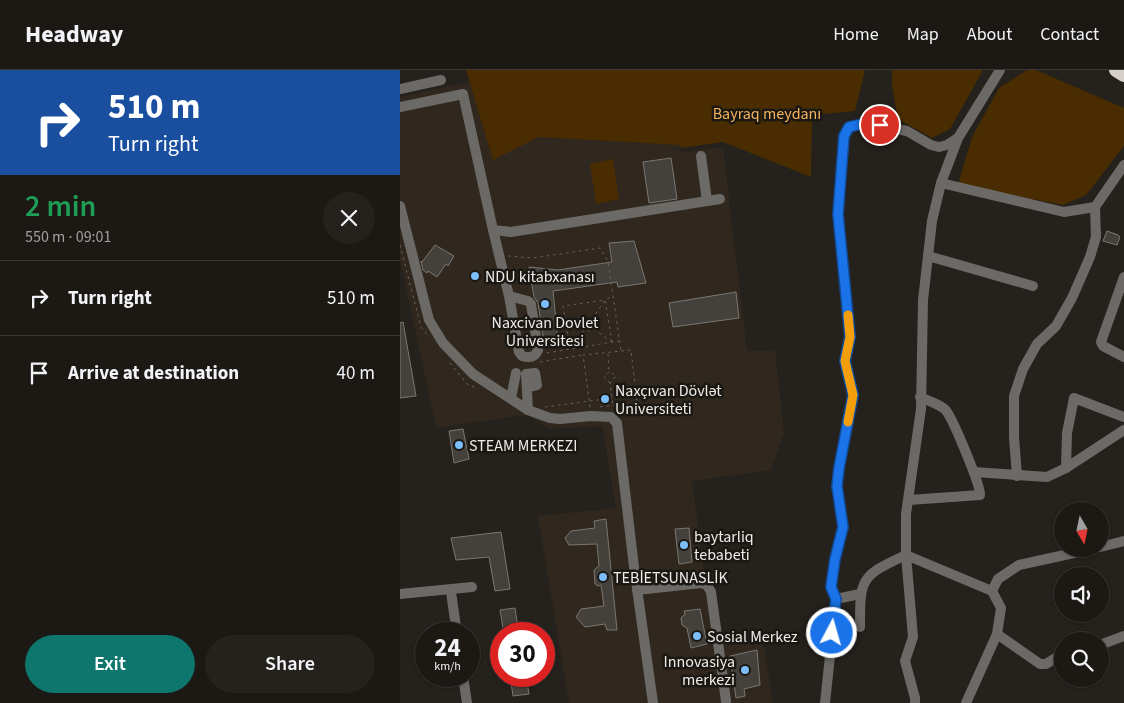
<!DOCTYPE html>
<meta charset="utf-8">
<style>
body{margin:0;font-family:"Source Sans 3",sans-serif;background:#25221e;color:#f1f3f6;height:100vh;display:flex;flex-direction:column;font-size:19px;white-space:nowrap}
*{box-sizing:border-box;margin:0}
p{font-size:16px;color:#a0a0a0}
.icon{flex:none;width:28px;height:28px;fill:none;stroke:currentColor;stroke-width:2;stroke-linecap:round;stroke-linejoin:round}
.map{position:relative;flex:1;overflow:hidden}
.details{display:flex;flex-direction:column;background:#1c1915;width:400px}
.details>*{flex:none}
.banner{background:#1a4fa0;color:#fff;overflow:hidden}
.needle{width:32px;rotate:171deg}
.tools{position:absolute;left:654px;top:432px;display:grid;gap:10px}
.tools a{display:grid;place-items:center;width:55px;height:55px;border-radius:50%;background:#1c1915;box-shadow:0 1px 4px #0004,0 0 0 1px #3a3834;font-size:25px}
.speed{position:absolute;left:15px;top:552px;display:flex;gap:10px;font-size:25px;font-weight:700;text-align:center}
.speed>*{display:grid;place-content:center;width:65px;height:65px;border-radius:50%;background:#1c1915;box-shadow:0 1px 4px #0004,0 0 0 1px #3a3834;line-height:1}
.speed small{font-size:12px;font-weight:400}
.speed .limit{border:8px solid #d22;background:#fff;color:#111}
.pin{position:absolute;display:grid;place-items:center;width:42px;height:42px;color:#fff;margin:-21px;border:2px solid #fff;border-radius:50%;box-shadow:0 1px 5px #0007}
.me{position:absolute;width:55px;margin:-28px;rotate:6deg;stroke-linejoin:round;filter:drop-shadow(0 0 4px #0008)}
.turn{display:flex;align-items:center;gap:18px;height:105px;padding:0 25px;font-size:22px}
.turn .icon{width:65px;height:65px;stroke-width:2.5}
.turn b{display:block;font-size:35px;line-height:42px}
.round{display:grid;place-items:center;flex:none;width:52px;height:52px;border-radius:26px;background:#25221e}
.overview{display:flex;align-items:center;justify-content:space-between;height:85px;padding:0 25px}
h1{font-size:30px;font-weight:600;line-height:38px;color:#1e9e55}
.action{display:flex;gap:10px;margin-top:auto;padding:10px 25px}
.action a{flex:1;height:58px;border-radius:30px;background:#0f766e;color:#fff;font-size:20px;font-weight:600;line-height:58px;text-align:center}
.action a+a{background:#25221e;color:#f1f3f6}
ul{padding:0;list-style:none}
li{display:flex;align-items:center;gap:15px;height:75px;padding:0 25px;border-top:1px solid #3a3834}
li div{flex:1}
li b{display:block;font-size:19px}
li em{font-style:normal}
header{display:flex;align-items:center;gap:30px;box-sizing:border-box;height:70px;padding:0 25px;background:#1c1915;border-bottom:1px solid #3a3834}
header strong{font-size:24px}
nav{display:flex;gap:28px;margin-inline-start:auto;font-size:18px}
main{display:flex;flex:1;min-height:0}
.map>svg:first-child{display:block}
</style>
<header>
<strong>Headway</strong>
<nav><a>Home</a><a>Map</a><a>About</a><a>Contact</a></nav>
</header>
<main>
<section class="details">
<div class="banner">
<div class="turn"><svg class="icon" aria-label="right" viewBox="0 0 24 24"><path d="M7 20v-9h11M14 6l5 5-5 5"/></svg><div><b>510 m</b>Turn right</div></div>
</div>
<div class="overview"><div><h1>2 min</h1><p>550 m · 09:01</p></div><a class="round"><svg class="icon" aria-label="close" viewBox="0 0 24 24"><path d="M6 6l12 12M18 6L6 18"/></svg></a></div>
<ul>
<li><svg class="icon" aria-label="right" viewBox="0 0 24 24"><path d="M7 20v-9h11M14 6l5 5-5 5"/></svg><div><b>Turn right</b></div><em>510 m</em></li>
<li><svg class="icon" aria-label="arrive" viewBox="0 0 24 24"><path d="M6 21V4h12l-3 4 3 4H6"/></svg><div><b>Arrive at destination</b></div><em>40 m</em></li>
</ul>
<div class="action"><a>Exit</a><a>Share</a></div>
</section>
<div class="map">
<svg width="724" height="633" viewBox="0 0 724 633">
<rect width="100%" height="100%" fill="#25211c"/>
<polygon fill="#30281f" points="70,12 93,90 139,67 279,75 281,83 323,77 347,281 375,280 384,363 371,400 292,411 305,508 316,520 323,575 363,571 373,633 169,633 138,446 216,438 202,356 151,359 126,345 36,358 0,189 0,27"/>
<g fill="#492d00">
<polygon points="66,0 465,0 455,41 412,45 411,107 323,72 281,78 279,75 139,67 93,90"/>
<polygon points="492,0 583,0 550,59 532,68 498,49 492,16"/>
<polygon points="627,0 636,0 724,38 724,76 686,125 663,135 558,115 572,67 599,18"/>
<polygon points="213,89 219,129 196,134 190,94"/>
</g>
<g fill="#44403b" stroke="#7a7670">
<polygon points="271,88 277,129 249,133 243,92"/>
<polygon points="707,161 718,165 720,167 717,175 703,171"/>
<polygon points="234,171 246,213 218,217 217,212 153,221 158,272 144,273 138,233 134,227 129,197 158,200 212,192 209,173"/>
<polygon points="35,175 54,186 48,196 46,194 37,207 28,201 27,203 23,200 21,191 22,192"/>
<polygon points="336,222 339,248 273,257 269,233"/>
<polygon points="3,252 16,326 0,328 0,253"/>
<polygon points="63,359 69,389 54,393 49,361"/>
<polygon points="206,449 217,560 207,560 205,554 185,557 176,547 181,539 204,536 201,515 198,516 195,514 194,500 199,496 197,474 169,475 165,468 171,461 195,458 194,451"/>
<polygon points="289,458 292,492 279,494 275,459"/>
<polygon points="101,462 110,519 95,521 89,487 56,490 51,468"/>
<polygon points="115,538 119,564 104,564 100,540"/>
<polygon points="300,539 307,574 291,578 287,558 282,555 281,548 285,544 284,541"/>
<polygon points="357,580 360,615 344,619 345,626 336,628 330,586"/>
<polygon points="110,606 126,606 129,624 113,626"/>
</g>
<g fill="none" stroke-linecap="round" stroke-linejoin="round">
<g stroke="#686460" stroke-width="1" stroke-dasharray="2.5 4" stroke-linecap="butt">
<polyline points="0,175 21,257 29,267"/>
<polyline points="108,186 133,188 200,178 208,191 221,281"/>
<circle cx="188" cy="255" r="6"/>
<polyline points="192,249 205,230 212,226"/>
<polyline points="194,259 212,272"/>
<polyline points="184,260 170,279 163,236 205,230 212,272"/>
<polyline points="147,283 219,271"/>
<polyline points="208,284 209,300"/>
<polyline points="140,292 183,285"/>
<polyline points="50,293 68,315 77,318"/>
<polyline points="210,313 204,307 210,301 216,306 210,313 213,335"/>
<polyline points="145,337 236,325"/>
<polyline points="190,337 183,285 231,280 237,333 198,337"/>
</g>
<g stroke="#6c6a67" stroke-width="10">
<polyline points="0,19 41,10"/>
<polyline points="0,37 63,24 93,160 111,162 320,129"/>
<polyline points="301,86 307,131"/>
<polyline points="541,113 664,142 695,137"/>
<polyline points="0,136 29,250 43,273 73,304 128,340 150,348 160,349 191,346 211,347 217,353 234,497 253,633"/>
<path d="M93,160L109,226L119,282L122,286C129,288 135,288 138,280L131,234L128,231L109,226"/>
<polyline points="528,186 633,216"/>
<polyline points="724,207 701,272 703,276 724,287"/>
<polyline points="128,317 137,315 135,303 126,304 128,340"/>
<polyline points="111,328 116,303"/>
<polyline points="666,398 667,363 674,328 724,347"/>
<polyline points="574,402 647,407 666,398 724,360"/>
<polyline points="617,406 614,367 614,326 623,299 637,274 656,256 672,228 690,187 696,167 695,137 724,95"/>
<path d="M509,430L580,425C581,416 554,352 547,342C543,335 528,331 520,327"/>
<polyline points="700,477 724,471"/>
<polyline points="237,520 301,513 307,515 311,522 326,631"/>
<polyline points="51,522 57,564"/>
<polyline points="0,524 72,517"/>
<polyline points="436,529 460,524"/>
<path d="M460,557C460,509 460,506 506,485L592,521"/>
<polyline points="597,564 640,594 646,594 662,584"/>
<polyline points="700,575 724,566"/>
<polyline points="63,606 67,633"/>
<polyline points="425,633 436,529 431,517 435,489 443,457 437,416 439,398 453,325 445,291 450,267 438,144 444,66 449,57 466,53 507,61 531,75 539,77 547,75 558,68"/>
<polyline points="515,633 515,628 505,591 513,567 506,485 506,444 521,339 523,230 532,151 541,113 558,68 600,0"/>
<polyline points="566,633 597,564 601,538 592,521 598,509 619,495 692,479"/>
</g>
<polyline stroke="#d6d0ca" stroke-width="14" points="716,0 724,5"/>
</g>
<g fill="none" stroke-linecap="round" stroke-linejoin="round">
<g stroke="#114b97" stroke-width="12">
<polyline id="route" points="432,563 436,529 431,517 435,489 443,457 437,416 439,398 453,325 445,291 450,267 438,144 444,66 449,57 466,53 480,55"/>
</g>
<use href="#route" stroke="#1a73e8" stroke-width="9"/>
<polyline stroke="#f59e0b" stroke-width="9" points="448,245 450,267 445,291 453,325 448,352"/>
</g>
<g fill="#7cbef9" stroke="#1b1813" stroke-width="2">
<circle cx="75" cy="206" r="5"/>
<circle cx="145" cy="234" r="5"/>
<circle cx="205" cy="329" r="5"/>
<circle cx="59" cy="375" r="5"/>
<circle cx="284" cy="475" r="5"/>
<circle cx="203" cy="507" r="5"/>
<circle cx="297" cy="566" r="5"/>
<circle cx="345" cy="600" r="5"/>
</g>
<g text-anchor="middle" stroke-width="5" stroke-linejoin="round" paint-order="stroke">
<g font-size="16" fill="#f5b45d" stroke="#1b1813">
<text x="367" y="49">Bayraq meydanı</text>
</g>
<g font-size="16" fill="#eeebe8" stroke="#1b1813" text-anchor="start">
<text x="85" y="212">NDU kitabxanası</text>
<text x="145" y="258" text-anchor="middle">Naxcivan Dovlet<tspan x="145" dy="18">Universitesi</tspan></text>
<text x="215" y="326">Naxçıvan Dövlət<tspan x="215" dy="18">Universiteti</tspan></text>
<text x="69" y="381">STEAM MERKEZI</text>
<text x="294" y="472">baytarliq<tspan x="294" dy="18">tebabeti</tspan></text>
<text x="213" y="513">TEBİETSUNASLİK</text>
<text x="307" y="572">Sosial Merkez</text>
<text x="335" y="597" text-anchor="end">Innovasiya<tspan x="335" dy="18">merkezi</tspan></text>
</g>
</g>
</svg>
<div class="tools">
<a><svg class="needle" viewBox="-14 -14 28 28"><path d="M0-13l5 13h-10z" fill="#e53935"/><path d="M0 13l5-13h-10z" fill="#a0a0a0"/></svg></a>
<a><svg class="icon" aria-label="sound" viewBox="0 0 24 24"><path d="M4 9h4l5-4v14l-5-4H4zM17 9q2 3 0 6"/></svg></a>
<a><svg class="icon" aria-label="search" viewBox="0 0 24 24"><circle cx="10" cy="10" r="6"/><path d="M15 15l6 6"/></svg></a>
</div>
<div class="speed"><div>24<small>km/h</small></div><div class="limit">30</div></div>
<div class="pin" style="left:480px;top:55px;background:#d93025"><svg class="icon" aria-label="arrive" viewBox="0 0 24 24"><path d="M6 21V4h12l-3 4 3 4H6"/></svg></div>
<svg class="me" style="left:432px;top:563px" viewBox="-20 -20 40 40"><circle r="17" fill="#1a73e8" stroke="#fff" stroke-width="3"/><path d="M0-11L8 9 0 5-8 9z" fill="#fff"/></svg>
</div>
</main>
